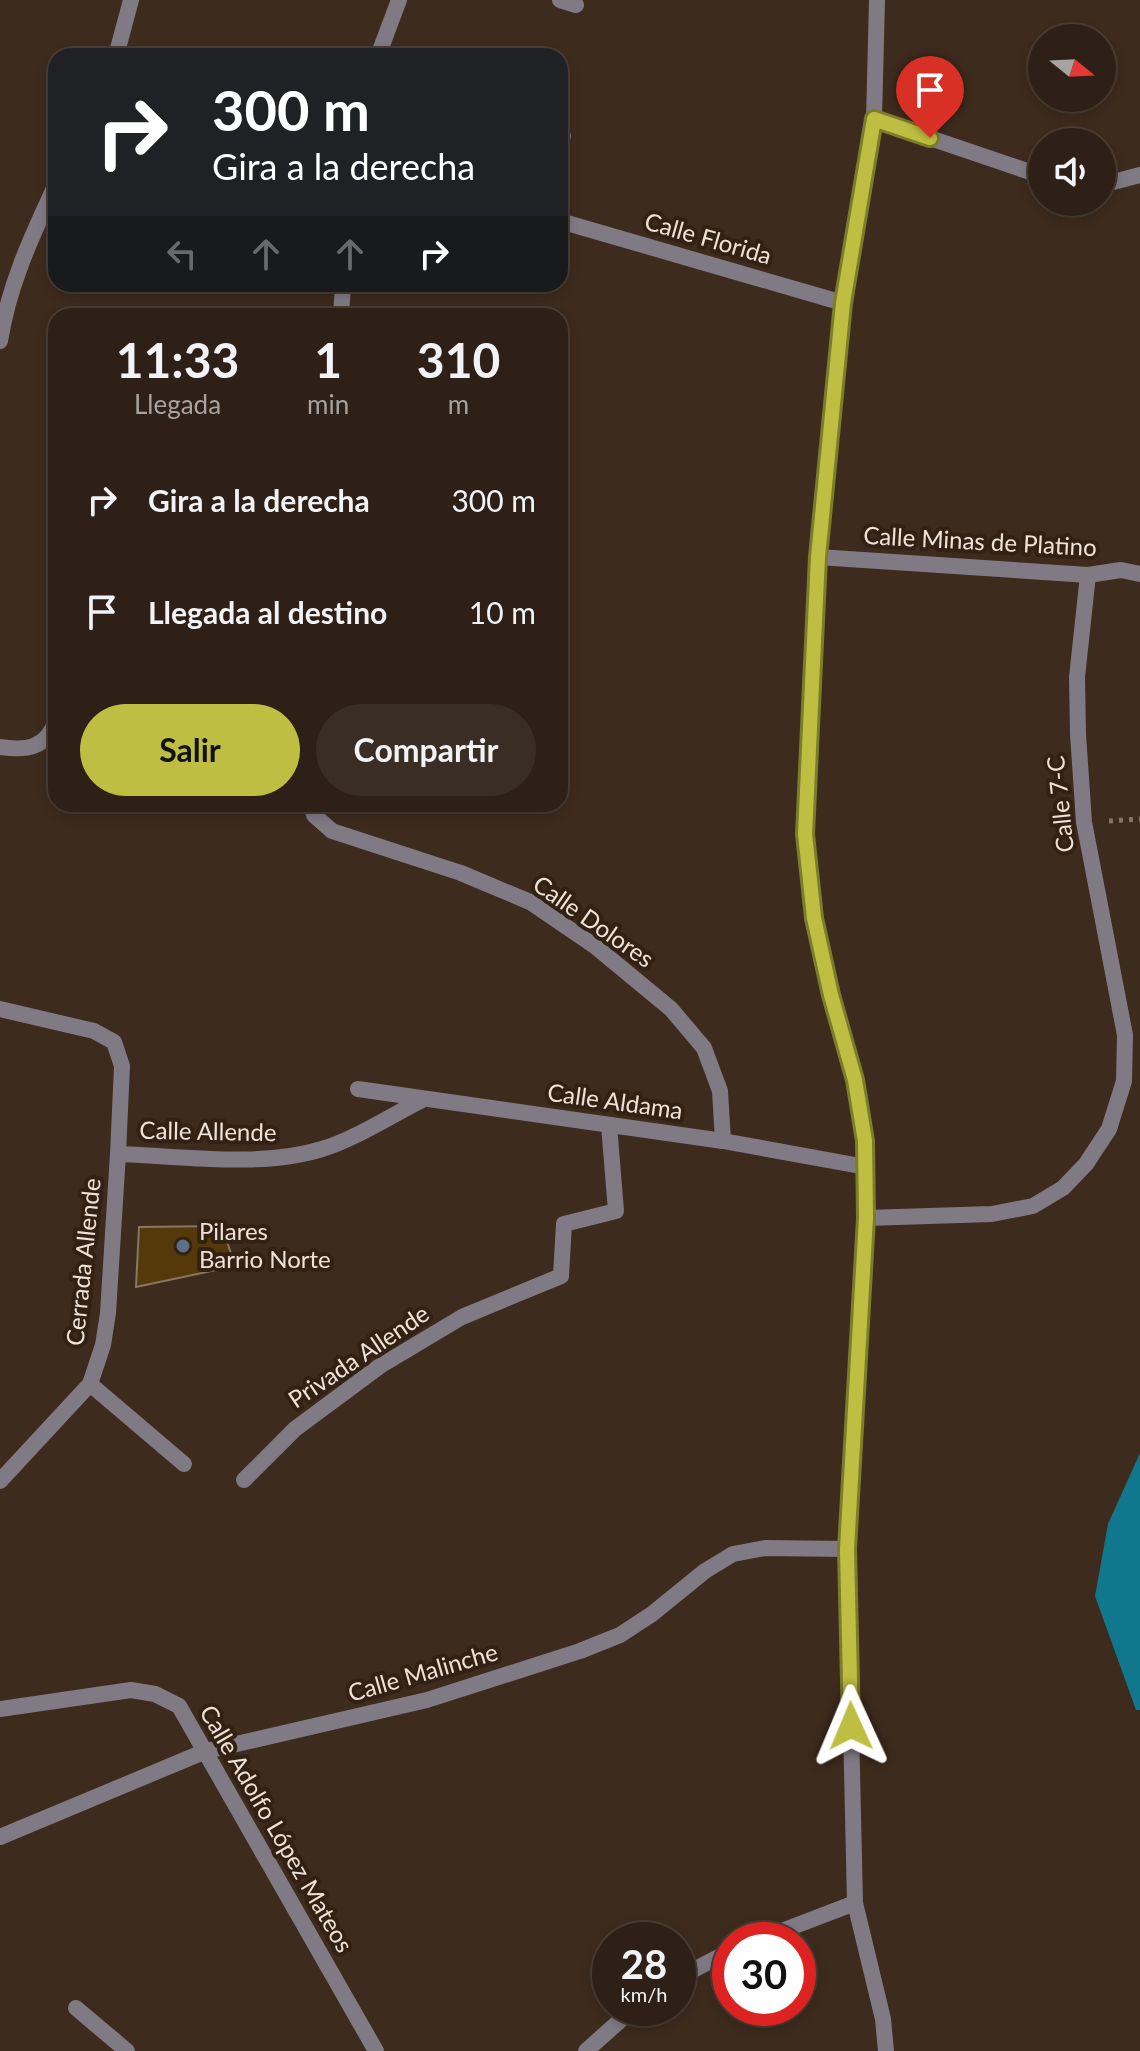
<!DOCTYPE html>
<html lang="es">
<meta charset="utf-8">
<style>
body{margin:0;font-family:Lato,sans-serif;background:#3a2d23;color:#f1f3f6;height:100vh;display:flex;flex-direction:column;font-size:30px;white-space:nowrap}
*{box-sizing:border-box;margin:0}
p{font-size:26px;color:#a7a3a1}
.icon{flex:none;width:44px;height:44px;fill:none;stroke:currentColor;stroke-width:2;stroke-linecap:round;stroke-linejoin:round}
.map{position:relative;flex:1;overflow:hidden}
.panel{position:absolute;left:48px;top:308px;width:520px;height:504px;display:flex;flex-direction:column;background:#2e2016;border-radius:24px;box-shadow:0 4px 12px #0003,0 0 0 2px #493e35}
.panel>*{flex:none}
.hud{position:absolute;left:48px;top:48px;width:520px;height:244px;border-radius:24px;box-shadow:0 4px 12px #0003,0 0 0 2px #493e35;background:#202124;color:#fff;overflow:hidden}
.needle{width:52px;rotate:108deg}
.controls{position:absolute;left:1028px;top:24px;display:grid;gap:16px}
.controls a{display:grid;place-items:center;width:88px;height:88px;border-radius:50%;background:#2e2016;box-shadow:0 4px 12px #0003,0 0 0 2px #493e35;font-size:40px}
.speed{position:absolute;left:592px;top:1922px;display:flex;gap:16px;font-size:40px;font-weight:700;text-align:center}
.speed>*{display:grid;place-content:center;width:104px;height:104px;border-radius:50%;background:#2e2016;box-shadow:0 4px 12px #0003,0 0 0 2px #493e35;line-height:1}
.speed small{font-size:20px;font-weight:400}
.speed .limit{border:12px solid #d22;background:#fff;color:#111}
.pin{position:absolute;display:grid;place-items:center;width:68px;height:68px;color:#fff;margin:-82px -34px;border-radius:50% 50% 50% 0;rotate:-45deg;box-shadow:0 0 8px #0007}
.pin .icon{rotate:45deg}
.me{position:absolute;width:88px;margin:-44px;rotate:359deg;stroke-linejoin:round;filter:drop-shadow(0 0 6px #0008)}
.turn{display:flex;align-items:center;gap:28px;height:168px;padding:0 32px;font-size:36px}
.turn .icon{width:104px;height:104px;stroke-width:2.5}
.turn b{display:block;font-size:56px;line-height:68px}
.lanes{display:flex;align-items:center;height:76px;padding:0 32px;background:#0003;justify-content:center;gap:40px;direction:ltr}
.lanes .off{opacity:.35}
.eta{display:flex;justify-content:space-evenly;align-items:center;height:136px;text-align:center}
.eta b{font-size:48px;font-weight:700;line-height:56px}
.button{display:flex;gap:16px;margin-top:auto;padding:16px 32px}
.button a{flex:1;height:92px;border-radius:48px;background:#bebf42;color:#111;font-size:32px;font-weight:700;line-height:92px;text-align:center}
.button a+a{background:#3a2d23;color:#f1f3f6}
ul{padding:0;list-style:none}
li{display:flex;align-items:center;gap:24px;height:112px;padding:0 32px}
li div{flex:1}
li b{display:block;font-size:30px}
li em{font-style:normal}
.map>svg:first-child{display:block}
</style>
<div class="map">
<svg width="1140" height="2051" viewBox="0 0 1140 2051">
<rect width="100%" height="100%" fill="#3d2b1d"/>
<polygon fill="#11778c" points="1140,1453 1140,1710 1136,1710 1095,1596 1108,1524"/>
<polygon fill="#56390b" stroke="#867662" stroke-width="2" points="222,1226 235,1266 136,1287 139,1227"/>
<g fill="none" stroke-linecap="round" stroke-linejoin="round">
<polyline stroke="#85766a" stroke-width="5" stroke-dasharray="4 6" stroke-linecap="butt" points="1109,821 1140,819"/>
<g stroke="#7f7a84" stroke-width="16">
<polyline points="560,0 576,5"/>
<polyline points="877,0 874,119 843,303 818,557 805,834 814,918 831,995 855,1080 865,1141 866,1218 847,1549 855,1903 883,2019 886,2051"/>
<polyline points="116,56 131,0"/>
<polyline points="378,56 399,0"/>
<polyline points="874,119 1042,176"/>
<polyline points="560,146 563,136"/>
<polyline points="1102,185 1140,175"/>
<polyline points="560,221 843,303"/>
<polyline points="341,316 343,284"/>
<path d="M0,341C9,284 32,236 56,184"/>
<polyline points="818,557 1088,575 1121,570 1140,574"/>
<path d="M0,747C27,751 46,748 56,721"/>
<polyline points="311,804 314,815 332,831 461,873 530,902 596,947 671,1009 704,1048 720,1091 723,1141"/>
<path d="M0,1009L94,1031L114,1042L122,1066L118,1154C181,1156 262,1168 322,1149C353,1140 392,1115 422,1100"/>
<polyline points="358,1089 723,1141 866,1167"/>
<polyline points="866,1218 992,1214 1033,1206 1063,1188 1086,1164 1109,1129 1124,1081 1125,1035 1084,822 1078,734 1077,677 1088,575"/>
<polyline points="90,1384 184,1464"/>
<polyline points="244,1480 295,1429 380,1366 462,1317 561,1276 564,1224 616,1211 609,1125"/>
<polyline points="0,1481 90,1384 103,1345 108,1313 118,1154"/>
<polyline points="0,1709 131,1690 155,1694 179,1706 376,2051"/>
<polyline points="0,1837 206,1751 427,1700 580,1651 620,1635 652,1614 705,1571 733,1554 765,1548 847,1549"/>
<polyline points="758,1940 855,1903"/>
<polyline points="678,1978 730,1951"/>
<polyline points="76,2008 127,2051"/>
<polyline points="586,2051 634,2008"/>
</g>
</g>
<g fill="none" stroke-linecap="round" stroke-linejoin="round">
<g stroke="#7c7c2b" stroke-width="20">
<polyline id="route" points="851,1726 847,1549 866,1218 865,1141 855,1080 831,995 814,918 805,834 818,557 843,303 874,119 930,138"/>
</g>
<use href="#route" stroke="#bebf42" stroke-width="14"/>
</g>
<circle fill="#5c6f8a" stroke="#332113" stroke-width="3" cx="183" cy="1246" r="8"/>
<g text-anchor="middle" stroke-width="8" stroke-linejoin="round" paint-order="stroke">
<g font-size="24" fill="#eee2d9" stroke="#332113">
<text transform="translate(708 239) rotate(16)" y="8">Calle Florida</text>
<text transform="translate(980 542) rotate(3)" y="8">Calle Minas de Platino</text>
<text transform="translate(1061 804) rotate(-96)" y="8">Calle 7-C</text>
<text transform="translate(593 922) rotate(35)" y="8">Calle Dolores</text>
<text transform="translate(615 1102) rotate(8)" y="8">Calle Aldama</text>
<text transform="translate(208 1132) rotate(1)" y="8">Calle Allende</text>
<text transform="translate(84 1262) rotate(-84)" y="8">Cerrada Allende</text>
<text transform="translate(359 1357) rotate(-34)" y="8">Privada Allende</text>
<text transform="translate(423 1673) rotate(-16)" y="8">Calle Malinche</text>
<text transform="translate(276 1829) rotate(60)" y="8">Calle Adolfo López Mateos</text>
</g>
<g font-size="24" fill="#eee2d9" stroke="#332113" text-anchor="start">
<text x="199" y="1240">Pilares<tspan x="199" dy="28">Barrio Norte</tspan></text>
</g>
</g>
</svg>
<div class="controls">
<a><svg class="needle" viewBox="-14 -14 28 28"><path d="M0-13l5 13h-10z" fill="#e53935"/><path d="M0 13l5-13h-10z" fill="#a7a3a1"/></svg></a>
<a><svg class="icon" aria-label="sound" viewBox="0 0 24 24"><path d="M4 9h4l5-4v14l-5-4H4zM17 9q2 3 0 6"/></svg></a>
</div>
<div class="speed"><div>28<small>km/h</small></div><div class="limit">30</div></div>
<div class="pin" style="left:930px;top:138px;background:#d93025"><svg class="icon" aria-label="arrive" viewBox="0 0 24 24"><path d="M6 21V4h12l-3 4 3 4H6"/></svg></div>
<svg class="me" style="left:851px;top:1726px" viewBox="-20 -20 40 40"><path d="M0-17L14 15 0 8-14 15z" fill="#bebf42" stroke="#fff" stroke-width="4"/></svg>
<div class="hud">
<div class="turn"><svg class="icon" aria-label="right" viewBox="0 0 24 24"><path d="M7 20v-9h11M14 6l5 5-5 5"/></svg><div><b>300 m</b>Gira a la derecha</div></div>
<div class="lanes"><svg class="icon off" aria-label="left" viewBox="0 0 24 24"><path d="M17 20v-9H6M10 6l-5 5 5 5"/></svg><svg class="icon off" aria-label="ahead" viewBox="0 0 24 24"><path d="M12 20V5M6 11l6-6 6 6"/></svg><svg class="icon off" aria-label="ahead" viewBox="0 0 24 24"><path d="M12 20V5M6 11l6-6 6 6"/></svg><svg class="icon" aria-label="right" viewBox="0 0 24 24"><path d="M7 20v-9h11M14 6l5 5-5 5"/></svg></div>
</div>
<section class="panel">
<div class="eta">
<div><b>11:33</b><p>Llegada</p></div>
<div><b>1</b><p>min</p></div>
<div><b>310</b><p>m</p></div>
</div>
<ul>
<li><svg class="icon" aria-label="right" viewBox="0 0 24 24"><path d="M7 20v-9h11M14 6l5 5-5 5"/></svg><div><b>Gira a la derecha</b></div><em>300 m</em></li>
<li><svg class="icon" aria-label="arrive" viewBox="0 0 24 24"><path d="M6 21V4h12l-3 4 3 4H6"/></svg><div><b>Llegada al destino</b></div><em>10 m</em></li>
</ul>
<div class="button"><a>Salir</a><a>Compartir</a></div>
</section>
</div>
